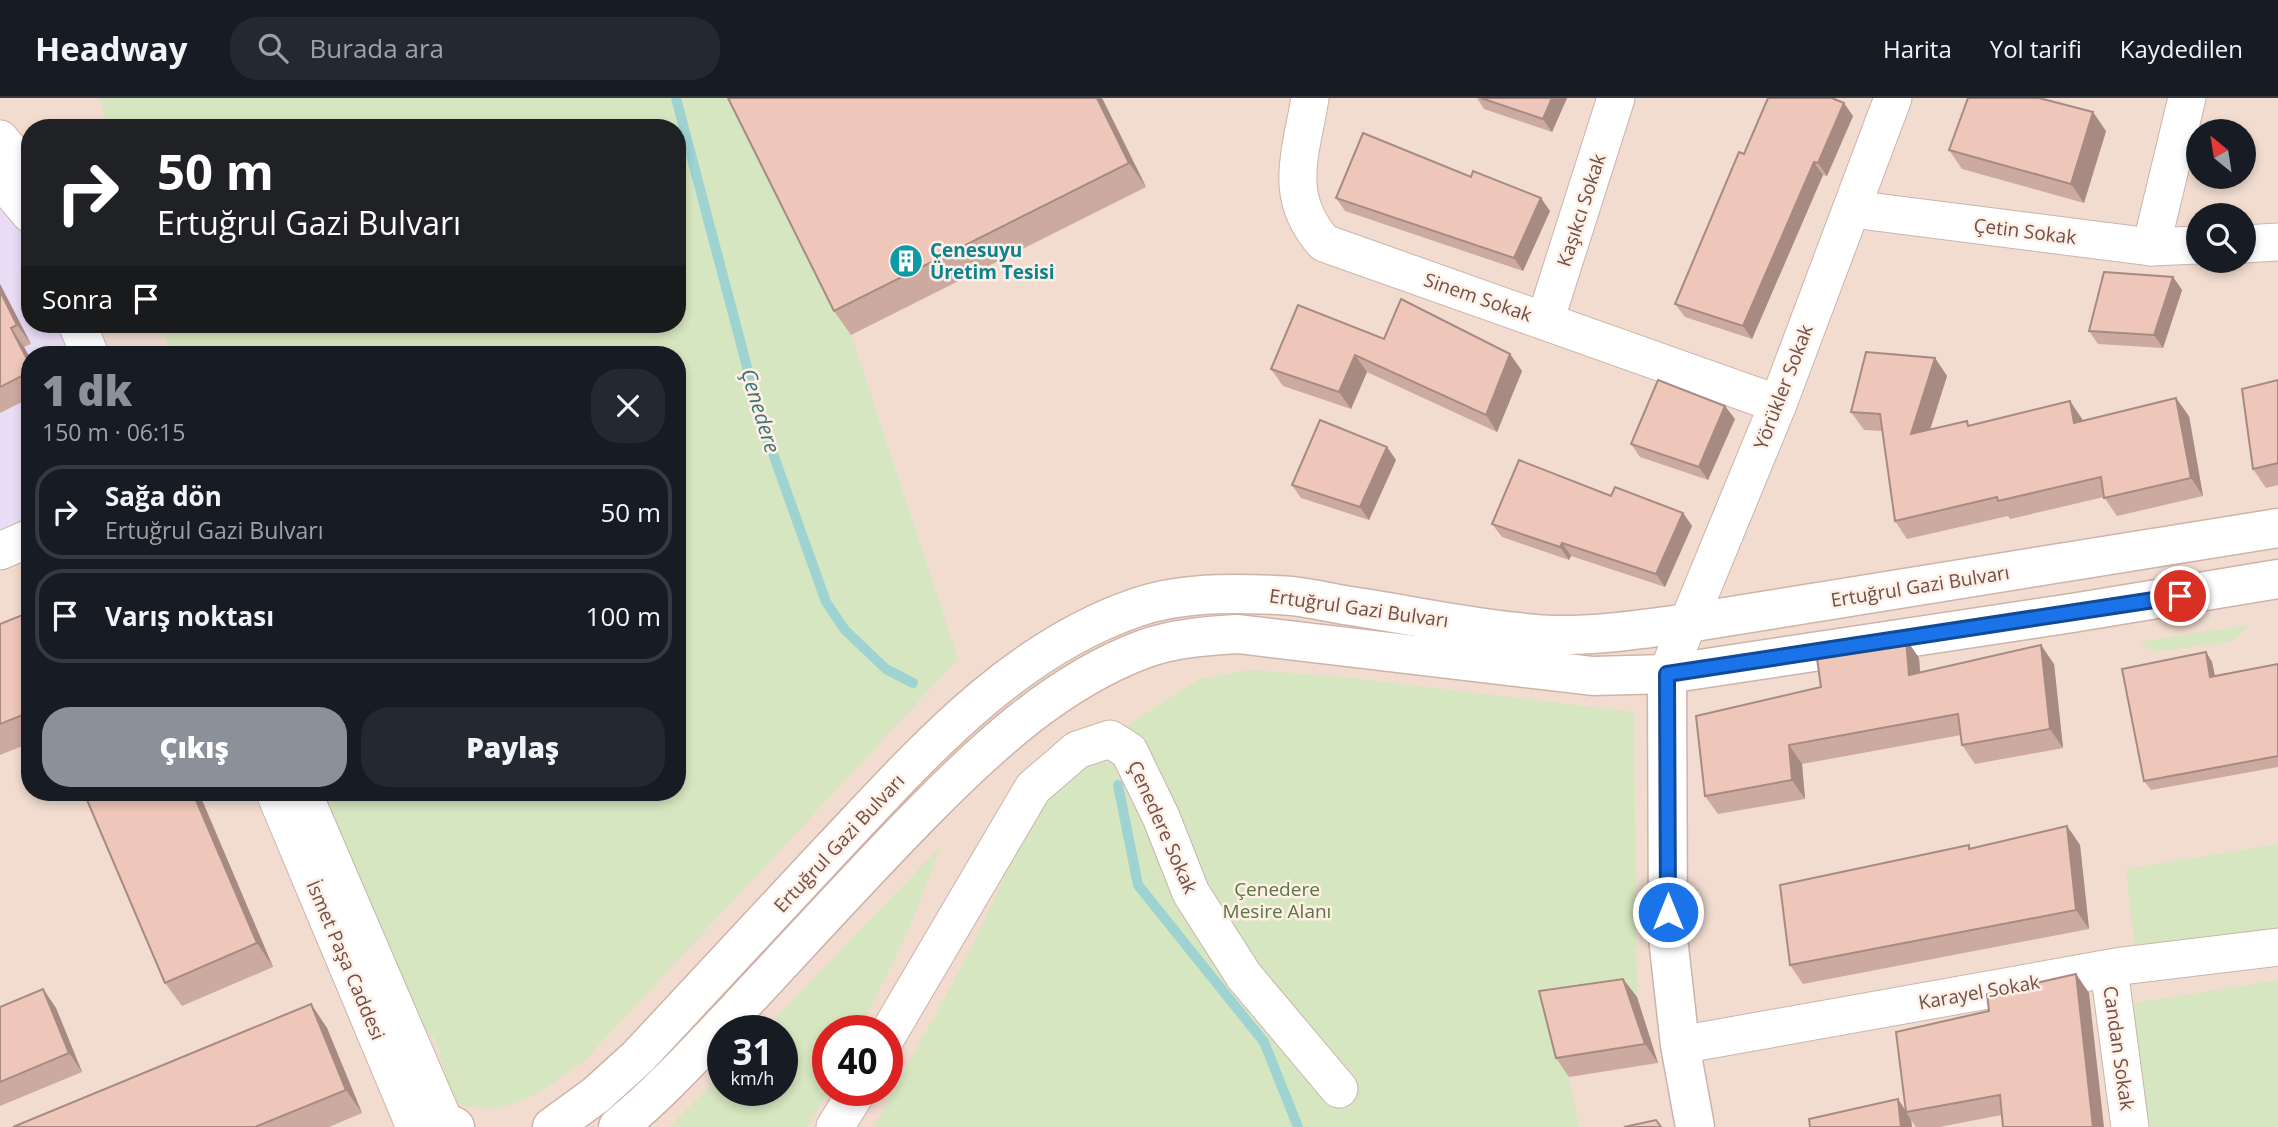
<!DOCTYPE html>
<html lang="tr">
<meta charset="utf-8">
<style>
body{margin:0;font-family:"Open Sans",sans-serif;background:#242831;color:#f1f3f6;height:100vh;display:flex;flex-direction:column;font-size:26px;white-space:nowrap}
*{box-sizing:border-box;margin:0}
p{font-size:23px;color:#9ea1a6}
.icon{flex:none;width:38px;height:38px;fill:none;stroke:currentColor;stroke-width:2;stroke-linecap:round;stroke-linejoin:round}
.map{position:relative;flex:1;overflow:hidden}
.side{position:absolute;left:21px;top:248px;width:665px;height:455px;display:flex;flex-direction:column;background:#171b24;border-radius:28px;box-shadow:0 4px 10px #0003}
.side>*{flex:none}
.banner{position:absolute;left:21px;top:21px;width:665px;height:214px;border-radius:28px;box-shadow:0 4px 10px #0003;background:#202124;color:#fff;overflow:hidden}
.needle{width:46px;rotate:330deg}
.fabs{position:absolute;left:2186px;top:21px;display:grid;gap:14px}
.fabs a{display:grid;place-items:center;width:70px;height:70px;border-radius:50%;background:#171b24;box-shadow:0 4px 10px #0003;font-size:35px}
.speed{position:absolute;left:707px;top:917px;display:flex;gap:14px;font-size:35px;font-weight:700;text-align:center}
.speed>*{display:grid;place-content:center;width:91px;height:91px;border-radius:50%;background:#171b24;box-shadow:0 4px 10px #0003;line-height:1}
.speed small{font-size:18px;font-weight:400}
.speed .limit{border:10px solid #d22;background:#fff;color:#111}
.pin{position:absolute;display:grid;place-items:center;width:60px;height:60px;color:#fff;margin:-30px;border:4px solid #fff;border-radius:50%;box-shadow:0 2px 7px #0007}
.me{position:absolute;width:77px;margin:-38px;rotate:0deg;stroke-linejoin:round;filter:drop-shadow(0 0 5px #0008)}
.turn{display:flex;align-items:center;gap:24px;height:147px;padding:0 21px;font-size:32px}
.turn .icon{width:91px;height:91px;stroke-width:2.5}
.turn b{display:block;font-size:49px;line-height:60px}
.then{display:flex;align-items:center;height:66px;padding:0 21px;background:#0003;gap:14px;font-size:26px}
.round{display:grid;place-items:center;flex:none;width:74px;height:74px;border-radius:28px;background:#242831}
.summary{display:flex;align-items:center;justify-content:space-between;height:119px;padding:0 21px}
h1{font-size:42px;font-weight:800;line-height:52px;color:#8c9099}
.cta{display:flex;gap:14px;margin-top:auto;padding:14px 21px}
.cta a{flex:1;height:80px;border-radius:28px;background:#8c9099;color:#fff;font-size:28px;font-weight:800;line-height:80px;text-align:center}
.cta a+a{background:#242831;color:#f1f3f6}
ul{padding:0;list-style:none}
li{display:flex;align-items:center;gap:21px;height:94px;margin:0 14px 10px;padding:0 7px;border:4px solid #363941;border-radius:28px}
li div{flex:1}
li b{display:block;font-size:26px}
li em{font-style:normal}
header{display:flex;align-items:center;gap:42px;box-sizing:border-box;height:98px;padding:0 35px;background:#171b24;border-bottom:2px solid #363941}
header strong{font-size:33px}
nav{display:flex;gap:38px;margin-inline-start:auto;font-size:24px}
.search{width:490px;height:63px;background:#242831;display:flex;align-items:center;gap:18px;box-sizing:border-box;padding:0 24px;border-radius:28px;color:#9ea1a6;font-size:26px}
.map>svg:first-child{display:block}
</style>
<header>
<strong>Headway</strong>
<div class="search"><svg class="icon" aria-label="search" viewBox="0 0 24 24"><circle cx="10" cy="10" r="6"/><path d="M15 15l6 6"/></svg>Burada ara</div>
<nav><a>Harita</a><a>Yol tarifi</a><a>Kaydedilen</a></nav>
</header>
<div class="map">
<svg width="2278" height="1029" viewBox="0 0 2278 1029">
<rect width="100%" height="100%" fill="#faece0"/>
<path fill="#f1dccf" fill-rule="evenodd" d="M0,0H2278V1029H0ZM30,30H677V226H30ZM2198,33H2244V79H2198ZM2198,117H2244V163H2198ZM30,257H677V695H30ZM723,933H782V992H723ZM828,933H887V992H828Z"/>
<polygon fill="#e9ddf6" points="0,104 22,129 30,146 30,226 66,226 81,257 30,257 30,422 0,434"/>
<g fill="#d6e6c0">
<path d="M100,0H733L851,237L958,561L583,964C545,990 507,1024 458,1005L449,986L435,941L404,909L314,695H677V257H171L162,226H677V30H108Z"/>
<polygon points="2249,527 2233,543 2153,554 2140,544"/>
<polygon points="1250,572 1334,578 1634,614 1637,899 1569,979 1579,1029 874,1029 968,857 1028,730 1065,679 1121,632 1199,581"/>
<polygon points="2278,746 2278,830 2135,853 2126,771"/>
<polygon points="942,747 908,833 859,933 828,933 829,992 807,1029 669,1029 723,975 723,992 782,992 782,933 763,933"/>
<polygon points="2278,882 2278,1029 2147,1029 2128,906"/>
</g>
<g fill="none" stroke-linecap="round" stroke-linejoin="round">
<g stroke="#9ed3d2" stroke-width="10">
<polyline points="676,0 761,322 826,504 845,532 886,571 913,585"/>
<polyline points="1118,687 1138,787 1264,944 1298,1029"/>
</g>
<g stroke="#ccb4ab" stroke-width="39">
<g id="minor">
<path d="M1310,0C1301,56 1282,98 1324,145L1778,306"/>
<polyline points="0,41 30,78"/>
<polyline points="0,80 30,116"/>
<polyline points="1852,111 2151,149 2198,147"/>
<polyline points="2244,146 2278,144"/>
<polyline points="2151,149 2187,0"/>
<polyline points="1545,223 1616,0"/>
<polyline points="77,226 90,257"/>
<polyline points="0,453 30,440"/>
<polyline points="1667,576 1778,306 1893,0"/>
<polyline points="275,695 415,1029"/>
<polyline points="303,695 444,1023"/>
<polyline points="2109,871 2130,1029"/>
<polyline points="887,938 1033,690 1077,652 1110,641 1129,653 1161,719 1191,795 1244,878 1339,991"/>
<polyline points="1680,947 2122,868 2278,849"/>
<polyline points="835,1029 858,992"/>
</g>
</g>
<g stroke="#ccb4ab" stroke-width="41">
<polyline id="tertiary" points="1667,576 1668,840 1680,947 1695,1029"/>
</g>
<g stroke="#cfb3a8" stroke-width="41">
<g id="secondary">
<polyline points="444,1023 455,1029"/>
<path d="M552,1029L596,997L638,959C701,891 765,823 828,755C918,660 1008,554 1135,510C1180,494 1230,495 1276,497C1299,497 1321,503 1344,507C1412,517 1483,533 1552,537C1598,538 1643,531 1688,525L2278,430"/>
<path d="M618,1029C660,995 697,954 735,914C798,847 859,779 924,713C988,648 1058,583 1144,551C1174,540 1207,538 1238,536L1593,578L1667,576L2072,515L2278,481"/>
</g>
</g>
<use href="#minor" stroke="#fff" stroke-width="37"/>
<use href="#tertiary" stroke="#fff" stroke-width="38"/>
<use href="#secondary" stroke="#fff" stroke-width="38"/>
</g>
<g fill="#cdaaa0">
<polygon points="728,0 1102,0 1146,89 851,237 834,213"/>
<polygon points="1477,0 1567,0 1552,34 1484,11"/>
<polygon points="1853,18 1827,78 1823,77 1752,241 1685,219 1675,206 1744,56"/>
<polygon points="2106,33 2084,105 1962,71 1949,52"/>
<polygon points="1336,100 1550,113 1523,173 1345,113"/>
<polygon points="2173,179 2182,192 2163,250 2098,246 2089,233"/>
<polygon points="0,186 31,246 24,249 30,260 30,300 0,315"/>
<polygon points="1384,241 1510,256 1522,273 1497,334 1367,274 1351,311 1283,288 1271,271"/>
<polygon points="1935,260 1947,278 1930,332 1970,327 2070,303 2082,321 2083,323 2189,318 2203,398 2117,418 2104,399 2010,421 2008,418 1907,441 1895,423 1883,333 1864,332 1851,314"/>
<polygon points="2278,282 2278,387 2266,390 2253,371"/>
<polygon points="1735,321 1708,382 1640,359 1631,346"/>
<polygon points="1387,349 1396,362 1369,422 1301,400 1292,387"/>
<polygon points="1611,398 1683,415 1692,428 1665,489 1571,458 1569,462 1502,439 1492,426"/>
<polygon points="30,514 30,645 0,657 0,526"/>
<polygon points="1906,541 1919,560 1920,575 2054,566 2063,650 1975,666 1962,647 1961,637 1802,666 1805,701 1718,716 1705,698 1821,589"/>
<polygon points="2206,554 2212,564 2215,578 2278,566 2278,669 2151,692 2144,683"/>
<polygon points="84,695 199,695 273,869 182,908 165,885"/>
<polygon points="2067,728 2080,747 2089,831 1803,886 1790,867 1971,751"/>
<polygon points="2076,876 2089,895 2002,1017 1939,1029 1916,1029 1911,1022 1912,1029 1898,1001 1905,1011 1989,913"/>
<polygon points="1623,881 1637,899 1658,965 1569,979 1556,960"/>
<polygon points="43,891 56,910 82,974 0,1008 0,909"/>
<polygon points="311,906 327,930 362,1015 329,1029 13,1029"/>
</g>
<g fill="#a78b82">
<polygon points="1097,0 1102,0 1146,89 1129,65"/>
<polygon points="1552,0 1567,0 1552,34 1543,21"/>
<polygon points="1844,5 1853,18 1827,78 1818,65"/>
<polygon points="2093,14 2106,33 2084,105 2071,86"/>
<polygon points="1814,64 1823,77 1752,241 1743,228"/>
<polygon points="1541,100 1550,113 1523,173 1514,160"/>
<polygon points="2173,179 2182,192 2163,250 2154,237"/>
<polygon points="0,186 31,246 17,227 0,193"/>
<polygon points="11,230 24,249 30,260 30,267"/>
<polygon points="1510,256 1522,273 1497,334 1486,317"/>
<polygon points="1355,257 1367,274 1351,311 1339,294"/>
<polygon points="1935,260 1947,278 1923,354 1911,336"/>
<polygon points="2176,300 2189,318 2203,398 2191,380"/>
<polygon points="2070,303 2082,321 2086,343 2074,325"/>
<polygon points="1725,308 1735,321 1708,382 1699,369"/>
<polygon points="1387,349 1396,362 1369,422 1360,409"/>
<polygon points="1683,415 1692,428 1665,489 1656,476"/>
<polygon points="1562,445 1571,458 1569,462 1560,449"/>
<polygon points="1906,541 1919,560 1922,596 1909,577"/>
<polygon points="2041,547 2054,566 2063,650 2050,631"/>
<polygon points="2206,554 2212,564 2217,589 2210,579"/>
<polygon points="1789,647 1802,666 1805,701 1792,682"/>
<polygon points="193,695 199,695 273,869 257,845"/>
<polygon points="2067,728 2080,747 2089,831 2076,812"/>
<polygon points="2076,876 2089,895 2104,1029 2093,1029"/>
<polygon points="1623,881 1637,899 1658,965 1645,946"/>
<polygon points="43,891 56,910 82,974 69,955"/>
<polygon points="311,906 327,930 362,1015 346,992"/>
<polygon points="1898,1001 1911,1022 1912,1029 1901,1029"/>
</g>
<g fill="#eec6ba" stroke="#a78b82" stroke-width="2">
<polygon points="728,0 1097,0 1129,65 834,213"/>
<polygon points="1481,0 1552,0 1543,21"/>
<polygon points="1768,0 1832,0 1844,5 1818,65 1814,64 1743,228 1675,206 1739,54 1744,56"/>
<polygon points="1968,0 2039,0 2093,14 2071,86 1949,52"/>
<polygon points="1363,35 1471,79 1473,73 1541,100 1514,160 1336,100"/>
<polygon points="2104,174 2173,179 2154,237 2089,233"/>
<polygon points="0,193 17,227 11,230 30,267 30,274 0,289"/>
<polygon points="1401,201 1510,256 1486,317 1355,257 1339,294 1271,271 1298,207 1384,241"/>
<polygon points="1866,254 1935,260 1911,336 1967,323 1968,328 2070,303 2074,325 2176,300 2191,380 2104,400 2101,379 1998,403 1997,399 1895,423 1880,316 1851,314"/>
<polygon points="1658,282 1725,308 1699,369 1631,346"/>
<polygon points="2278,282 2278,365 2253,371 2242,291"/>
<polygon points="1320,322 1387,349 1360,409 1292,387"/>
<polygon points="1519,362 1611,398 1615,389 1683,415 1656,476 1562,445 1560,449 1492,426"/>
<polygon points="30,514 30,614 0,626 0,526"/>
<polygon points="1906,541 1909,577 2041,547 2050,631 1962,647 1958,616 1789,647 1792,682 1705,698 1696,618 1821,589 1817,560"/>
<polygon points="2206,554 2210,579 2278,566 2278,658 2144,683 2122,571"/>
<polygon points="84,695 193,695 257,845 165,885"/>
<polygon points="2067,728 2076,812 1790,867 1780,787 1969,747 1969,751"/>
<polygon points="2076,876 2093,1029 2003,1029 2000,997 1906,1014 1896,934 1989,913 1987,896"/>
<polygon points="1623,881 1645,946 1556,960 1539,893"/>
<polygon points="43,891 69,955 0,984 0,909"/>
<polygon points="311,906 346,992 255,1029 13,1029"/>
<polygon points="1898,1001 1901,1029 1810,1029 1809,1021"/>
<polygon points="1656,1022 1661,1029 1624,1029"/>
</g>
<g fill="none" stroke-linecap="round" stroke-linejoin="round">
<g stroke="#114b97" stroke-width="18">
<polyline id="route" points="1668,814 1667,576 2180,498"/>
</g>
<use href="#route" stroke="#1a73e8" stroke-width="12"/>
</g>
<defs>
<g id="building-disc" transform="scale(1.75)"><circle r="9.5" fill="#0f9aa8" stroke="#fef0e6"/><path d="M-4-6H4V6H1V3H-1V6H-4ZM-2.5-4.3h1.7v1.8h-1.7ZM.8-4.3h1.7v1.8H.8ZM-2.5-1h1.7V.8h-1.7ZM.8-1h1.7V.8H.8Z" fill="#fff"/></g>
</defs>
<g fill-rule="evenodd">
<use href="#building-disc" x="906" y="163"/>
</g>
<g text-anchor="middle" stroke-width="5" stroke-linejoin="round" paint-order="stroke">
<g font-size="19" fill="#6f5049" stroke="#fef0e6">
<text transform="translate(1581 112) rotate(-72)" y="7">Kaşıkcı Sokak</text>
<text transform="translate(2025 133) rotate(7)" y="7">Çetin Sokak</text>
<text transform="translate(1478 199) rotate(19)" y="7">Sinem Sokak</text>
<text transform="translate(1783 289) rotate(-69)" y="7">Yörükler Sokak</text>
<text transform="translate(1920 488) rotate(-9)" y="7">Ertuğrul Gazi Bulvarı</text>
<text transform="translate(1359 510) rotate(8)" y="7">Ertuğrul Gazi Bulvarı</text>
<text transform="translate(1163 729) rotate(66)" y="7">Çenedere Sokak</text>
<text transform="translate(839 745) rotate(-47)" y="7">Ertuğrul Gazi Bulvarı</text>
<text transform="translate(346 862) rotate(67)" y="7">İsmet Paşa Caddesi</text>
<text transform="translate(1979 894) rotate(-10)" y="7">Karayel Sokak</text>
<text transform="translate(2119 950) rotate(82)" y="7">Candan Sokak</text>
</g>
<g font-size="19" font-weight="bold" fill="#0d838f" stroke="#fef0e6" text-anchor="start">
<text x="930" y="159">Çenesuyu<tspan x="930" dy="22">Üretim Tesisi</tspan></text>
</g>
<g font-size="19" fill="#5a7542" stroke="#fef0e6">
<text x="1277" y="798">Çenedere<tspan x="1277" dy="22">Mesire Alanı</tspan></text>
</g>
<g font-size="21" font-style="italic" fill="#3f7474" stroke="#fef0e6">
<text transform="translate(760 313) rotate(73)" y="7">Çenedere</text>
</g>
</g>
</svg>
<div class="fabs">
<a><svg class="needle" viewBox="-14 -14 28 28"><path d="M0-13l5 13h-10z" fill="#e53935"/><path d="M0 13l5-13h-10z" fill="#9ea1a6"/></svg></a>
<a><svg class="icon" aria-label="search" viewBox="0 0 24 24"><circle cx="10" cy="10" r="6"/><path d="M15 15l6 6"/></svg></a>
</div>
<div class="speed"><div>31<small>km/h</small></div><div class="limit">40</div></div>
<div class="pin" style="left:2180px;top:498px;background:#d93025"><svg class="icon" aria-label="arrive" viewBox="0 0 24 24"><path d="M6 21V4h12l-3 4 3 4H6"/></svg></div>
<svg class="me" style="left:1668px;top:814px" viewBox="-20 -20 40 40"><circle r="17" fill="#1a73e8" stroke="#fff" stroke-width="3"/><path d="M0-11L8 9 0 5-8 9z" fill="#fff"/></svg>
<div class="banner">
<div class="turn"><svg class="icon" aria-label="right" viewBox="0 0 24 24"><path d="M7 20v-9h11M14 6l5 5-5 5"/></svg><div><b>50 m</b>Ertuğrul Gazi Bulvarı</div></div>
<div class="then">Sonra<svg class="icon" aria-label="arrive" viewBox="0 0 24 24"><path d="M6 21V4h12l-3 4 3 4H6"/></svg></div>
</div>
<section class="side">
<div class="summary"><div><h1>1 dk</h1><p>150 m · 06:15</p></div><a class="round"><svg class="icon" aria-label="close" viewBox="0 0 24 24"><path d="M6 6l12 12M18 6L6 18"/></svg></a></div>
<ul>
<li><svg class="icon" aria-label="right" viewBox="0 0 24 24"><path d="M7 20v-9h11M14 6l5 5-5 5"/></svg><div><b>Sağa dön</b><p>Ertuğrul Gazi Bulvarı</p></div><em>50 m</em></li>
<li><svg class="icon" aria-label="arrive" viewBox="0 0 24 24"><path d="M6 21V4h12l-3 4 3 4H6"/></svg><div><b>Varış noktası</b></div><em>100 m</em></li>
</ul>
<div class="cta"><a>Çıkış</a><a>Paylaş</a></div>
</section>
</div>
